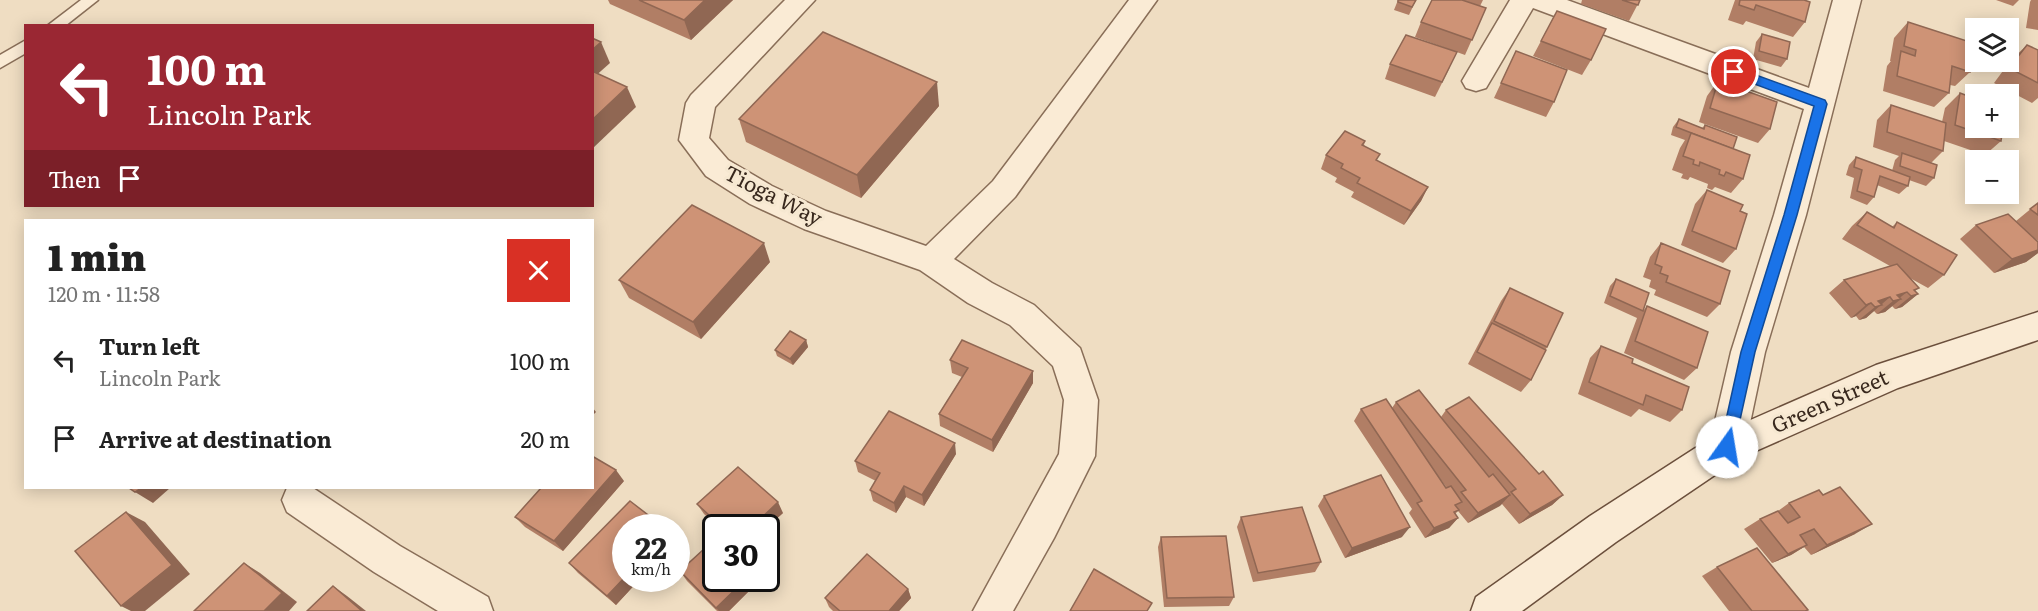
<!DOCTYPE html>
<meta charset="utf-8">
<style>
body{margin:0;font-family:Literata,serif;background:#f6f6f6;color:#222;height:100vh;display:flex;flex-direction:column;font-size:22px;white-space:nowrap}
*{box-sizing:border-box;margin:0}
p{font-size:20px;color:#767676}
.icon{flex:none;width:33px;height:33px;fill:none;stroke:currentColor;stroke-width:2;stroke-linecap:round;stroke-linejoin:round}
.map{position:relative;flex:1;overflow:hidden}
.details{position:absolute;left:24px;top:219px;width:570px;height:270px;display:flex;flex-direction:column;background:#fff;border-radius:0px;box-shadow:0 3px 15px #0003}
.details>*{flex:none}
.guide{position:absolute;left:24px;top:24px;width:570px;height:183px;border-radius:0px;box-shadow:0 3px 15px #0003;background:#9a2733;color:#fff;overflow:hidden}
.fabs{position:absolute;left:1965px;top:18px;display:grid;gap:12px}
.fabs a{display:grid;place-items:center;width:54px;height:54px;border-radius:0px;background:#fff;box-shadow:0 3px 15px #0003;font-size:30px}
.speed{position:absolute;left:612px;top:514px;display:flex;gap:12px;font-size:30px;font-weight:700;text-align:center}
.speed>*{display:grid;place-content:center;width:78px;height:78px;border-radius:50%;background:#fff;box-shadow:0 3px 15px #0003;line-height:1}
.speed small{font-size:15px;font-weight:400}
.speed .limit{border:3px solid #111;border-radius:9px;background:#fff;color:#111}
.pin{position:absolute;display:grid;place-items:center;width:51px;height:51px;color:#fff;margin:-26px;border:3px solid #fff;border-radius:50%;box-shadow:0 2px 6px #0007}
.me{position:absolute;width:66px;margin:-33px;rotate:13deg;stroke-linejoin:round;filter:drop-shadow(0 0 4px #0008)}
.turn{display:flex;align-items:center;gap:21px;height:126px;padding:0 24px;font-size:27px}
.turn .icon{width:78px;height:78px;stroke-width:2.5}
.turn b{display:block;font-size:42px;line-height:51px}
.then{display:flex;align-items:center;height:57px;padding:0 24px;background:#0003;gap:12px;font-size:22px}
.round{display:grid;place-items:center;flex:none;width:63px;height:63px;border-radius:0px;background:#f6f6f6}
.summary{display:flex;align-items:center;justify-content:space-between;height:102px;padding:0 24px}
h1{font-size:36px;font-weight:800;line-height:45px}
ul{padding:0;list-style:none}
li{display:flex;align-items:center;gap:18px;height:78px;padding:0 24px}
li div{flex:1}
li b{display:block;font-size:22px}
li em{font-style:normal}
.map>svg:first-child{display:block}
</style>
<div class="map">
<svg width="2038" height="611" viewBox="0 0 2038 611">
<rect width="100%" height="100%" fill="#efddc2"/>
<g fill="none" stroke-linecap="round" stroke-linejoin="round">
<g stroke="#896e58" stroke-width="3">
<g id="lane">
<polygon points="81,0 98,0 65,26 47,26"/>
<polygon points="26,40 26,53 0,68 0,55"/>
</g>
</g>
<g stroke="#896e58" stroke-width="3">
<g id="street">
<polygon points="785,0 815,0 715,107 709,138 728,160 772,186 826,211 926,246 993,181 1129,0 1157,0 1015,197 954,259 992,283 1034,305 1080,348 1098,400 1095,456 1054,538 1013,611 973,611 1059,454 1064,400 1053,366 1010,325 968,303 920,270 804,229 750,204 706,176 679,140 686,103 691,95"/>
<polygon points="1510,0 1567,0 1809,88 1833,0 1861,0 1806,215 1765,352 1745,447 1740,458 1727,463 1714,458 1709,447 1731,352 1774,215 1804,109 1533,8 1486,88 1476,91 1466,88 1462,81"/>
<polygon points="287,488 313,488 400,546 488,597 493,611 438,611 374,572 287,512 282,500"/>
</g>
</g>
<g stroke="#6b4f3c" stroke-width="3">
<polygon id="secondary" points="2038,312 2038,340 1898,388 1740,458 1616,542 1522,611 1471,611 1476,597 1590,516 1714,436 1876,365"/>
</g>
<use href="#lane" fill="#faebd5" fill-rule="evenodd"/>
<use href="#street" fill="#faebd5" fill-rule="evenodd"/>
<use href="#secondary" fill="#faebd5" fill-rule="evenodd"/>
</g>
<g fill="#b17e65" fill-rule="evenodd">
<polygon points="608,0 733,0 691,40 610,4"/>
<polygon points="1398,0 1416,0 1409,15 1394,10"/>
<polygon points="1432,0 1483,0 1480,6 1486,8 1465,55 1415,37 1421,22"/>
<polygon points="1582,0 1640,0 1629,21 1581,4"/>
<polygon points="1735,0 1804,0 1805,22 1793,37 1746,21 1743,25 1728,20"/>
<polygon points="1996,0 2019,0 2013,6"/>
<polygon points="2031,0 2038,0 2038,30 2026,28 2030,2"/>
<polygon points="1557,11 1591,60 1582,75 1533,56"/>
<polygon points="1908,22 1970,72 1955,86 1950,85 1949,93 1934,107 1883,91 1887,66 1891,61 1890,61 1894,38"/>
<polygon points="1762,34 1787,59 1781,67 1753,59 1756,42"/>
<polygon points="2027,45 2038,50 2038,98 2032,103 1994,83 2011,60"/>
<polygon points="1516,51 1554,102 1546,117 1494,98"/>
<polygon points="1390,64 1450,67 1435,97 1385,79"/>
<polygon points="1718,81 1770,129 1758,143 1699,122 1707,96"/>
<polygon points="1960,93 2001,141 1985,155 1944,141 1943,151 1931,163 1934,178 1926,186 1909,180 1908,186 1899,194 1877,185 1874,197 1867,205 1850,198 1854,178 1846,175 1849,165 1856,157 1892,171 1895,160 1899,156 1873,147 1877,120 1891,105 1942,122 1945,108"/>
<polygon points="939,106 861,198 746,142 739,119"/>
<polygon points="1679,119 1702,128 1705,125 1733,149 1743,179 1731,193 1715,187 1712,190 1707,188 1708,184 1690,177 1688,180 1681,178 1683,174 1672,170 1680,148 1685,140 1671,135 1673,127"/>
<polygon points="1365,141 1364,145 1377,161 1428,187 1421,201 1404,225 1351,197 1354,192 1335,182 1337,178 1321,169 1326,155"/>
<polygon points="1707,190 1740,211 1736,249 1723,263 1681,245 1695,204"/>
<polygon points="2038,203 2038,241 2034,238 2038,242 2038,253 2026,262 1994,273 1960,239 1976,225 2016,221"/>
<polygon points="1867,212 1892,227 1897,222 1944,275 1928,288 1908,277 1919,288 1915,291 1918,294 1902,307 1895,309 1892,306 1885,312 1877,314 1874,311 1866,318 1859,320 1856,316 1851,318 1829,293 1844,280 1890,266 1842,239 1852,226"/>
<polygon points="1661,243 1720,304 1707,317 1654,295 1656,290 1649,287 1651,280 1643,277 1650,257"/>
<polygon points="770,262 701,339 629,298 619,280"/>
<polygon points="1616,279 1643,311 1647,306 1697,368 1684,380 1624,353 1637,318 1604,303 1610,286"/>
<polygon points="1510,288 1547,347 1531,380 1521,392 1468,364 1501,301"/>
<polygon points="806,340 808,347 793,365 777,356 775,350"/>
<polygon points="1601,346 1632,363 1682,410 1670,422 1639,409 1631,417 1578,394 1590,358"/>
<polygon points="950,360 1033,383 993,452 940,426 939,414 962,377 952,373"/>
<path d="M1396,402L1441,417L1446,410L1539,474L1563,495L1552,505L1519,524L1502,504L1468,523L1458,511L1455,514L1458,518L1449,528L1425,538L1409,513L1412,509L1354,421L1361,409L1392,408ZM1435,472L1447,488H1446Z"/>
<polygon points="956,454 924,506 906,497 896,513 873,501 870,490 876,481 858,472 855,461"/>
<polygon points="624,481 563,551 525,527 515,517"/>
<polygon points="1324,496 1402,537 1345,558 1318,506"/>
<polygon points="1789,503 1855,534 1811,555 1804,547 1791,555 1772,563 1744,529 1760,519 1778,511"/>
<polygon points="697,504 783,513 766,528 719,528 704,514"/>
<polygon points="1241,517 1321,562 1315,572 1253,582 1237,527"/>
<polygon points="1161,537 1234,597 1229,606 1164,607 1158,547"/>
<polygon points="569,563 626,579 640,579 616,605 578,573"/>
<polygon points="1717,567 1805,611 1729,611 1702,576"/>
<polygon points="680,571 761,579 729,611 717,611 687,581"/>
<polygon points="908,589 911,598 899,611 833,611 829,607 825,598"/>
</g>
<g fill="#906753">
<polygon points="705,0 733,0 691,40 684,20"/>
<polygon points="601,42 610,63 592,79 592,50"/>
<polygon points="937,82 939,106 861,198 857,175"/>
<polygon points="627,87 636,107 592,149 592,120"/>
<polygon points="1428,187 1421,201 1404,225 1411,211"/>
<polygon points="764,243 770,262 701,339 693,322"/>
<polygon points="2038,250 2038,253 2026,262 1994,273 2012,259"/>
<polygon points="1907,292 1897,300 1901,299 1885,312 1877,314 1893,301 1897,295"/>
<polygon points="1918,294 1902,307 1895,309 1911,296"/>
<polygon points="1890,297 1866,318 1859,320 1875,307 1878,301"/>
<polygon points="1871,303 1856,316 1851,318 1866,305"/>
<polygon points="806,340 808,347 793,365 790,359"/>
<polygon points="1033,371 1033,383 993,452 992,440"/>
<polygon points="592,407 596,412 592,416"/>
<polygon points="955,443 956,454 924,506 922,495"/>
<polygon points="616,470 624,481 563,551 554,541"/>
<polygon points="904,486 906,497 896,513 894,503"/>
<polygon points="141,488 170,488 153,503 135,492"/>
<polygon points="1510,495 1500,506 1468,523 1478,513"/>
<polygon points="1563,495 1552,505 1519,524 1530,514"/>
<polygon points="778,502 783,513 766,528 751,528"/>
<polygon points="126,512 145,522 190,574 145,611 131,611 121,606"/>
<polygon points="1458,518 1449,528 1425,538 1434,528"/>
<polygon points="1872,524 1855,534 1811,555 1827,545"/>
<polygon points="1410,527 1402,537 1345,558 1352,548"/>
<polygon points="1807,545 1791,555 1772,563 1788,554"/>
<polygon points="244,563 260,573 297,602 289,611 264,611"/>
<polygon points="626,576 626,579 640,579 616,605 607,596"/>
<polygon points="746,579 761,579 729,611 719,611 716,608"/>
<polygon points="333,586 347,596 366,611 362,611"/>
<polygon points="908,589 911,598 899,611 889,611"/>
</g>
<g fill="#ce9376" stroke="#906753" stroke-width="1.5">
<polygon points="639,0 705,0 684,20"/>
<polygon points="1398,0 1416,0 1412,7 1398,2"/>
<polygon points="1432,0 1462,0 1486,8 1472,40 1421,22"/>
<polygon points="1622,0 1640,0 1638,5"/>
<polygon points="1740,0 1804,0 1810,2 1805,22 1756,5 1754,10 1739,5"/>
<polygon points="1557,11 1606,29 1591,60 1541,41"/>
<polygon points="1908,22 1973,43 1970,72 1952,66 1949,93 1897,76 1901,51 1915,56 1916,50 1904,46"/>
<polygon points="823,32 937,82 857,175 739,119"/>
<polygon points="1762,34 1790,42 1787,59 1759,51"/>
<polygon points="1406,35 1457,52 1442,82 1390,64"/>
<polygon points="592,38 601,42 592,50"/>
<polygon points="2027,45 2038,50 2038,83 2009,68"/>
<polygon points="1516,51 1567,70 1554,102 1501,83"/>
<polygon points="592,71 627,87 592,120"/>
<polygon points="1718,81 1777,102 1770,129 1710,108"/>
<polygon points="1960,93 1976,99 1976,128 2003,128 2001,141 1955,125"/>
<polygon points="1891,105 1946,123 1943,151 1887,132"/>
<polygon points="1679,119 1704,129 1705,125 1737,137 1733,149 1676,127"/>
<polygon points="1345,131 1365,141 1362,145 1380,154 1376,160 1428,187 1411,211 1357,183 1360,178 1341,168 1343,164 1326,155"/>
<polygon points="1691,133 1750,155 1743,179 1726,172 1724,176 1719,174 1720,170 1700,162 1699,166 1693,164 1694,160 1683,156"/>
<polygon points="1902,153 1937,165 1934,178 1900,166"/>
<polygon points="1856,157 1910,177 1908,186 1880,176 1874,197 1857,191 1862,170 1854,167"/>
<polygon points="1707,190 1743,205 1740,211 1747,214 1736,249 1692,231"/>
<polygon points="2038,203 2038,215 2030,209"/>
<polygon points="692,205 764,243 693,322 619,280"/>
<polygon points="1867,212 1894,228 1897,222 1957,255 1944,275 1857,225"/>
<polygon points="2008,214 2038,242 2038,250 2012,259 1976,225"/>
<polygon points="1661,243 1730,271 1720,304 1666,282 1668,276 1660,273 1662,267 1655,264"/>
<polygon points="1897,264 1919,288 1914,290 1918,294 1911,296 1907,292 1897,295 1901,299 1893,301 1890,297 1878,301 1882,305 1875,307 1871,303 1866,305 1844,280"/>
<polygon points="1616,279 1649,293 1643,311 1610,296"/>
<polygon points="1510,288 1563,313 1547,347 1494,321"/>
<polygon points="1647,306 1708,332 1697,368 1635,341"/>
<polygon points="1492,323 1546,350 1531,380 1477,352"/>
<polygon points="790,331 806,340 790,359 775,350"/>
<polygon points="962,340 1033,371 992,440 939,414 968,368 950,360"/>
<polygon points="1601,346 1633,359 1632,363 1689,387 1682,410 1646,395 1643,405 1589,382"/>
<polygon points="1419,390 1489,477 1493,474 1510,495 1478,513 1461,492 1466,490 1396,402"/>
<polygon points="1469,397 1539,474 1543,471 1563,495 1530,514 1511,492 1516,489 1446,410"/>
<polygon points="1386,399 1446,488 1451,486 1462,502 1455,505 1459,510 1454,512 1458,518 1434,528 1417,503 1422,501 1361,409"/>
<polygon points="889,411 955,443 922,495 904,486 894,503 870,490 880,473 855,461"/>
<polygon points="592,456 616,470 554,541 515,517 541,488 592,488"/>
<polygon points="738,467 778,502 751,528 723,528 697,504"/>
<polygon points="1381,475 1410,527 1352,548 1324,496"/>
<polygon points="1840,487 1872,524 1827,545 1814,529 1800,535 1807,545 1788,554 1760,519 1778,511 1788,523 1800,517 1789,503 1819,490 1823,495"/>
<polygon points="129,488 141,488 135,492"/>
<polygon points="630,501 665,528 626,528 626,576 607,596 569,563"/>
<polygon points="1302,507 1321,562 1258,573 1241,517"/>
<polygon points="126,512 172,565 121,606 75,551"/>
<polygon points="1226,536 1234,597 1167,598 1161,537"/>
<polygon points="716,538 716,579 746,579 716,608 680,571"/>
<polygon points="1757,548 1808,610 1805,611 1752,611 1717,567"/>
<polygon points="867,554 908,589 889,611 840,611 825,598"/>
<polygon points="244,563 282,593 264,611 194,611"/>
<polygon points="1094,569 1152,603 1147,611 1070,611"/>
<polygon points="333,586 362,611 307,611"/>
</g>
<polygon fill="#1a73e8" stroke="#114b97" stroke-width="1.5" points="1734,67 1825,100 1827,104 1797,215 1755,352 1734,447 1732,451 1727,453 1722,451 1720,447 1741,352 1784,215 1814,106 1730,75 1730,69"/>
<g text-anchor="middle" stroke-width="6" stroke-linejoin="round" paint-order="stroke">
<g font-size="21" fill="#38281d" stroke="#f6e8d1">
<text transform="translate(773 196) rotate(27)" y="7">Tioga Way</text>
<text transform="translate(1830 402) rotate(-24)" y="7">Green Street</text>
</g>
</g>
</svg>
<div class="fabs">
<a><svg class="icon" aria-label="layers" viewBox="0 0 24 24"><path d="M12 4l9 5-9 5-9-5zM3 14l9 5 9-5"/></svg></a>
<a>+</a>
<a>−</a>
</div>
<div class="speed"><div>22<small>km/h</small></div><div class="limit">30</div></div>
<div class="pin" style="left:1734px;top:72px;background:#d93025"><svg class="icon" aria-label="arrive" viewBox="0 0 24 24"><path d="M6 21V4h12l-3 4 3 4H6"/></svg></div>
<svg class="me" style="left:1727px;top:447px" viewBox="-20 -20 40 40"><circle r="19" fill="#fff"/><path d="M0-13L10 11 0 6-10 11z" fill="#1a73e8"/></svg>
<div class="guide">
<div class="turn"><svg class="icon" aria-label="left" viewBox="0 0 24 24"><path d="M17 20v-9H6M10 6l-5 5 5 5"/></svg><div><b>100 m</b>Lincoln Park</div></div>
<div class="then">Then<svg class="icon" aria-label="arrive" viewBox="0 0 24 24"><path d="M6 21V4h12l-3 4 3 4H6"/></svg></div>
</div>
<section class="details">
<div class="summary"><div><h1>1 min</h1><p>120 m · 11:58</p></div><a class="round" style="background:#d93025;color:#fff"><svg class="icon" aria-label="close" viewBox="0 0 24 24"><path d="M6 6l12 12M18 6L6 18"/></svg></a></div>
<ul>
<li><svg class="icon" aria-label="left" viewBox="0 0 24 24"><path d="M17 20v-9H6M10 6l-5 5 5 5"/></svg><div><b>Turn left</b><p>Lincoln Park</p></div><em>100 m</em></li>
<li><svg class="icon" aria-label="arrive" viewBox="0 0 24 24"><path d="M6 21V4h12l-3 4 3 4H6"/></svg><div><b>Arrive at destination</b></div><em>20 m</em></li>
</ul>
</section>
</div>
